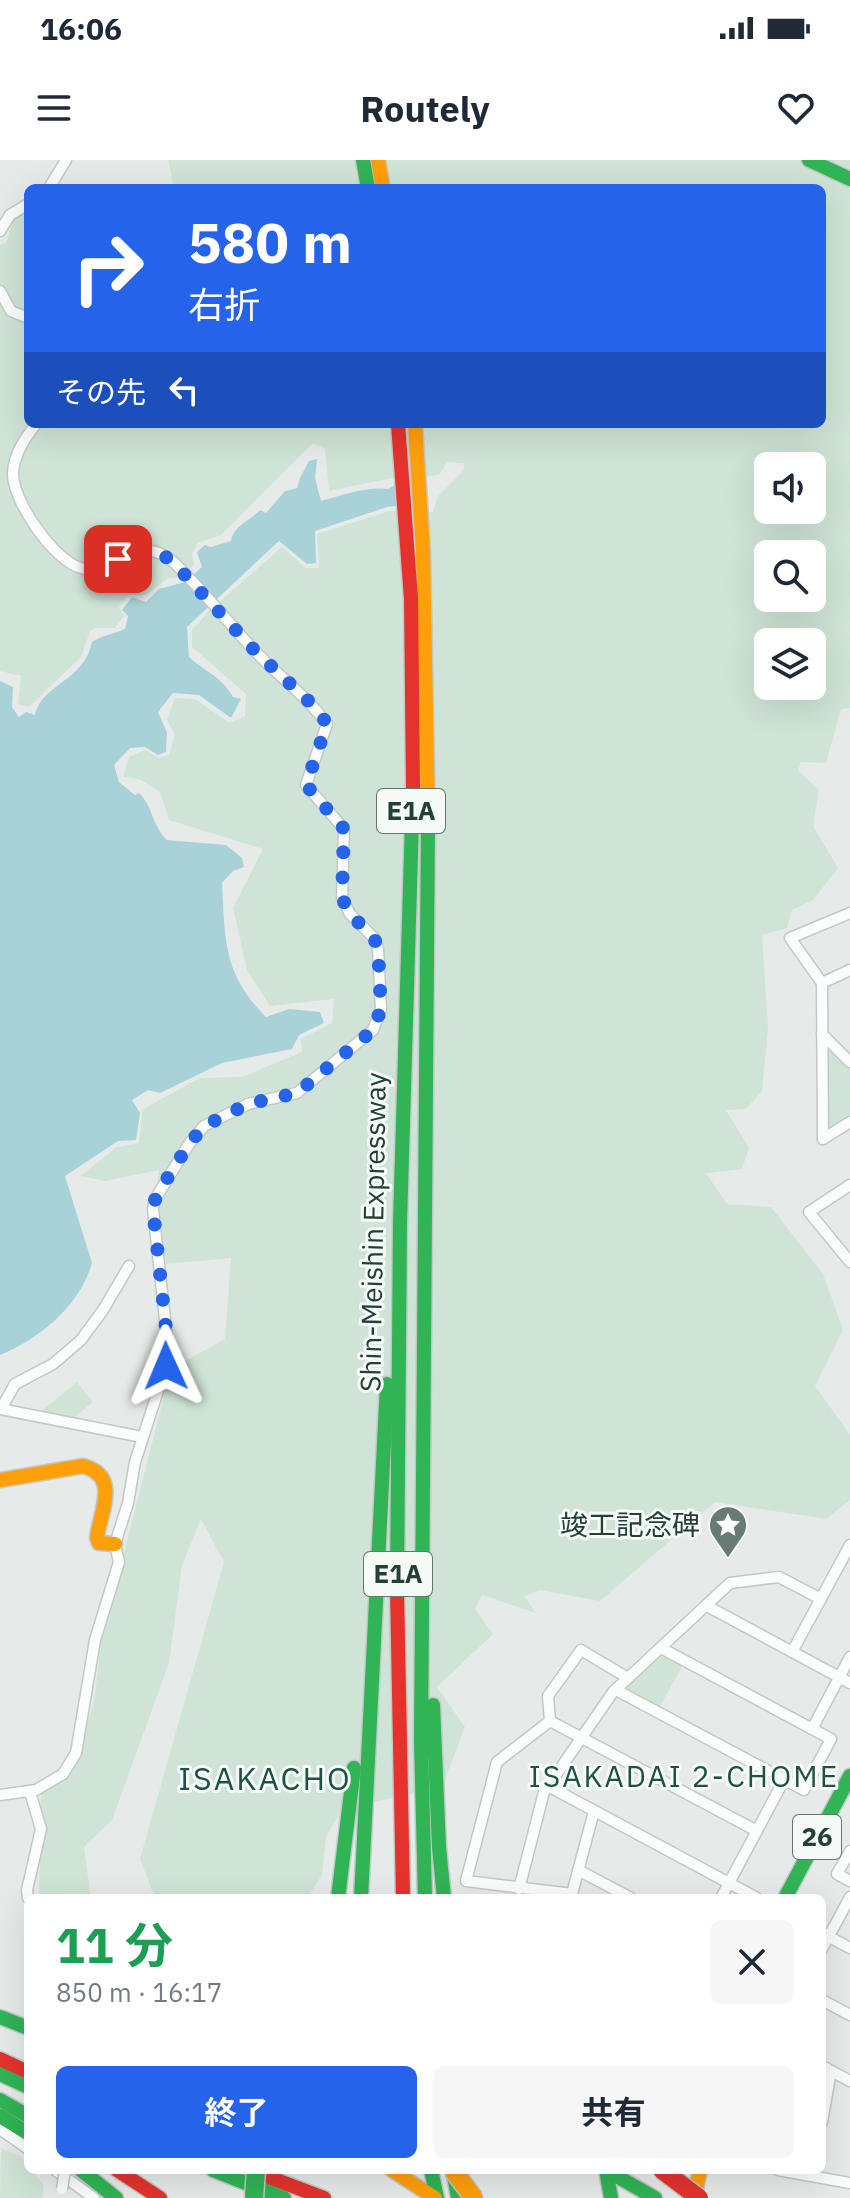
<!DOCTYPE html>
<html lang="ja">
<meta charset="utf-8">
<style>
body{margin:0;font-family:"IBM Plex Sans","Noto Sans JP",sans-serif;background:#f6f6f7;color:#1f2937;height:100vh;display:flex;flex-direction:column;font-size:30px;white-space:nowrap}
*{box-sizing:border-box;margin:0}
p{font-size:26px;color:#747a83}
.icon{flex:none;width:44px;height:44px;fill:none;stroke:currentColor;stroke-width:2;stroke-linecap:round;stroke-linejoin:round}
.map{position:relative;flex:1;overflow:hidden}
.sheet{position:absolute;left:24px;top:1734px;width:802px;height:280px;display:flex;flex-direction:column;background:#fff;border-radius:12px;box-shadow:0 8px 32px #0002}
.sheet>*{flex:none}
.top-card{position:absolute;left:24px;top:24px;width:802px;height:244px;border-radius:12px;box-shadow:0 8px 32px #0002;background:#2563eb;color:#fff;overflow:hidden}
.fabs{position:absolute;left:754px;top:292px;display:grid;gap:16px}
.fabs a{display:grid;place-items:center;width:72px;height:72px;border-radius:12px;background:#fff;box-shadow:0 8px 32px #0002;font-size:40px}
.pin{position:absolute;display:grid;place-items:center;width:68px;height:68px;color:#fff;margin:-34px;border-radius:16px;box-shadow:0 4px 12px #0006}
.me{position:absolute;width:88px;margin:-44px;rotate:359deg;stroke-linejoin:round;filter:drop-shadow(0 0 6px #0008)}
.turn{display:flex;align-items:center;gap:28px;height:168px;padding:0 32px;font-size:36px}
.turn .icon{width:104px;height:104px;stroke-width:2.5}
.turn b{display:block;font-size:56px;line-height:68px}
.then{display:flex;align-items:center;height:76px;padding:0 32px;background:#0003;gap:16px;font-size:30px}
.round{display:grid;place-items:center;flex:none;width:84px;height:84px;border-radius:12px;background:#f6f6f7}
.head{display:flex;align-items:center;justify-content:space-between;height:136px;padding:0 32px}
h1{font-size:48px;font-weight:700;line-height:60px;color:#1e9e55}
.primary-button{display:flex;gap:16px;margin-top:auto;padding:16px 32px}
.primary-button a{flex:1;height:92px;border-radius:12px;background:#2563eb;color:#fff;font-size:32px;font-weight:700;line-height:92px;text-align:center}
.primary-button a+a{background:#f6f6f7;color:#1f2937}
.status{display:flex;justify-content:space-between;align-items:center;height:56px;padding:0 40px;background:#fff;direction:ltr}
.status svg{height:22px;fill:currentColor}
header{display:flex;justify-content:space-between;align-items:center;height:104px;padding:0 32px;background:#fff;font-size:36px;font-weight:700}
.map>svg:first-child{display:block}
</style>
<div class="status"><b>16:06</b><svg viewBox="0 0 49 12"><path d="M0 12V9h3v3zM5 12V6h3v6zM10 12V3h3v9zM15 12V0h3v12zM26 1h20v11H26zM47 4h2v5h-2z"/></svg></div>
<header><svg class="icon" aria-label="menu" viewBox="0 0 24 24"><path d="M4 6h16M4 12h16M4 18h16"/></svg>Routely<svg class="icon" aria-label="heart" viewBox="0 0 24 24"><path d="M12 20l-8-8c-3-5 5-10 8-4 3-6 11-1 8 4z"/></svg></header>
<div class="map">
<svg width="850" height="2038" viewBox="0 0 850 2038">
<rect width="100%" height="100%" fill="#e6ebe9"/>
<g fill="#cfe4d6" fill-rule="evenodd">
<path d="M168,0H850V548L841,549L826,603L801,602L798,610L819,630L813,666L838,708L813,740L792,750L787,768L762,775L768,868L762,931L746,949L726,950L749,988L742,1009L706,1013L727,1044L771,1047L823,1114L843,1170L815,1226L850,1275V1340L826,1359L715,1342L600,1441L540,1430L524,1436L536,1453L482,1435L475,1449L493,1474L437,1527L465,1567L442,1627L342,1649L326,1677L322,1715L307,1738H155L140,1699L224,1402L201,1359L182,1405L169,1503L112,1660L84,1687L91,1738H39L41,1633L77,1595L94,1542L101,1483L171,1209L225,1179L231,1098L166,1104L157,1033L159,1010L105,1021L80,1016L117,987L139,983L143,949L200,918L242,917L302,892L301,879L332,863L334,839L270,846L247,810L233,748L263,689L169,660L160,632L139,619L123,617L129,597L145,590L159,598L169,595L175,575L167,560L175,538L195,539L230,563L245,556L246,534L192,487V470L209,451L282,387L306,408H319L317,374L389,351L433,352L438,336L464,310V303L447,302L440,314L405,321L397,317L329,331L325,289L313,283L221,375L198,383L192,393L194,405L181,417L168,418L146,435H128L119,447L124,456L115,468H95L90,471L81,497L29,547L18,544L21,516L0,511V85L6,83L15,57L28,50V264H822V28H174ZM768,306H812V350H768ZM768,394H812V438H768ZM768,482H812V526H768Z"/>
<polygon points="832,889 850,907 850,957 832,969 826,966 826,892"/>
<polygon points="77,1222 93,1242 70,1261 38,1254"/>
<polygon points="668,1496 683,1505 660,1546 657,1548 628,1532 628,1525 659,1497"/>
<path d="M1,1988C11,1993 28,1996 28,2010H32L44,2026L42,2038H0Z"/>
</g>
<path fill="#a8d2d8" d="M317,299L315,318L321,341C342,335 368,326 388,329L398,323L405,345L387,347L315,371L316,403L307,404L279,381L187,467L189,497C208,514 220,515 233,537L241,539L231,558L199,535L173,533L158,552L167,573L166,592L158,595L145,587L130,588L114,605L119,622L135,635L139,633C154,648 151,664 167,680L226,685L242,698L244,707L233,711L222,723C225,780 223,814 266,857L289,849L320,852L324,863L299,875L292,889L222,903L160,933L148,930L132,940L140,953L136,980L118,981L65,1016L92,1103C80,1146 39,1179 0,1195V521L13,527L12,547L19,557L26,552L35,555C42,523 84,522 92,482C102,475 114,474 125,469L128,456L122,450L132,437L146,442L159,429L185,422L202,407L197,392L205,385L211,387L231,381C234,365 250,361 260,350L266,353L285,331L297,328L300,318L309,301Z"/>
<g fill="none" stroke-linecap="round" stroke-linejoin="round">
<g stroke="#c3c8c6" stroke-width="13">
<g id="street">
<polyline points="49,28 66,0"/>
<polyline points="0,71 10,55 28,44"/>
<polyline points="0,131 11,151 28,158"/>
<polyline points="822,823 790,778 850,753"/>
<polyline points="822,874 850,902"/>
<polyline points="823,979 822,823 850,810"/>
<polyline points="823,979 850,962"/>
<polyline points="850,1025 809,1052 850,1102"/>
<polyline points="0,1249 142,1277"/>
<polyline points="1,1249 15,1224 53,1204 81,1180 103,1150 129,1106"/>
<polyline points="707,1446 850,1523"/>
<polyline points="792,1492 850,1385"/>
<polyline points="616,1530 804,1630 831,1579 661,1488"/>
<polyline points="550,1561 497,1602 466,1721 572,1734 594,1651"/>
<polyline points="550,1561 757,1671"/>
<polyline points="550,1561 548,1536 581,1490 628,1518"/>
<polyline points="812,1569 850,1497"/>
<polyline points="548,1626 757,1738"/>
<path d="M0,1635L36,1630L63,1614L76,1593L95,1480L119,1402L115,1384L128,1343L135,1302L166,1206L167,1178L153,1049L155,1039L189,984L204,966L248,944L297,933L373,870L381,849L378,788L374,778L350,754L342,738L344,669L306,625L327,564C307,536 278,516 254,490C232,467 212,441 189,418C182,411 175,402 167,397C132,376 113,416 81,408C54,401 12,340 13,313C14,294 25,278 36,264"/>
<polyline points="850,1691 837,1714 850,1721"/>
<polyline points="578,1710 631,1738"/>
<polyline points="519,1729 544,1632 613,1532 730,1423 779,1417 821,1439"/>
<polyline points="28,1738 27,1730 41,1669 30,1632"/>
<polyline points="721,1738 784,1620"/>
<polyline points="822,1773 850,1788"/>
<polyline points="822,1789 850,1737"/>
<polyline points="822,1840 850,1855"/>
<polyline points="822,1906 850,1921"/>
<polyline points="822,1962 831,1911"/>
<polyline points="0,1969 28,1989"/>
<polyline points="55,2010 94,2038"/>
<polyline points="778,2010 850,2023"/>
</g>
</g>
<g stroke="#c1c9c6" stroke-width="17">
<g id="fast">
<polyline points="363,0 368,28"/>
<polyline points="809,0 850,19"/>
<polyline points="397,1429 400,1063 413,626"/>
<polyline points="433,1545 439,1687 444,1738"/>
<polyline points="338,1738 354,1608"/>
<polyline points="361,1738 387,1224"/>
<polyline points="425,1738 421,1581 428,661"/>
<polyline points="785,1738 850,1616"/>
<polyline points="0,1857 28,1868"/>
<polyline points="0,1914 28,1927"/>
<polyline points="0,1940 28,1956"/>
<polyline points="0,1956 28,1973"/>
<polyline points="81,2010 116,2038"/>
<polyline points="213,2010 284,2038"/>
<polyline points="431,2010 437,2038"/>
<polyline points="453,2010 458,2038"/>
<polyline points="606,2010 655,2038"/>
<polyline points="606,2010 611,2038"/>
</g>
</g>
<g stroke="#c1c9c6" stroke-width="17">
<g id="slow">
<polyline points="378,0 383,28"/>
<polyline points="415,264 423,391 428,661"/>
<path d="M0,1320L83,1306C120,1316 101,1350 97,1377L99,1383L115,1384"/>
<polyline points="392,2010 435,2038"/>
<polyline points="694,2038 700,2010"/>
</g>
</g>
<g stroke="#c1c9c6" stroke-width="17">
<g id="jam">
<polyline points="398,264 411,439 413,626"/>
<polyline points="397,1429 403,1738"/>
<polyline points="0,1899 28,1912"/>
<polyline points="117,2010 160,2038"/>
<polyline points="250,2010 324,2038"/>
</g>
</g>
<use href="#street" stroke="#fbfcfc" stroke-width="10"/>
<use href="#fast" stroke="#30b455" stroke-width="14"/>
<use href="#slow" stroke="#ff9f0a" stroke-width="14"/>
<use href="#jam" stroke="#e5322d" stroke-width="14"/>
<g stroke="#c3c8c6" stroke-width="13" stroke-linecap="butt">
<polyline id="street-bridge" points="62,2029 65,2010"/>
</g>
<g stroke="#c2cac7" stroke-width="21" stroke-linecap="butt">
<polyline id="fast-bridge" points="254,2038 256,2010"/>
</g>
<g stroke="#c2cac7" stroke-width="21" stroke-linecap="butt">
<polyline id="slow-bridge" points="453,2010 474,2038"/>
</g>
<g stroke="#c2cac7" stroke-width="21" stroke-linecap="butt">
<polyline id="jam-bridge" points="662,2010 699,2038"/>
</g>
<use href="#street-bridge" stroke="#fbfcfc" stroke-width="10"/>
<use href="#fast-bridge" stroke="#30b455" stroke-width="18"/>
<use href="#slow-bridge" stroke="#ff9f0a" stroke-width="18"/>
<use href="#jam-bridge" stroke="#e5322d" stroke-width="18"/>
</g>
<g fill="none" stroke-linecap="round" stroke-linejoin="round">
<path stroke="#2563eb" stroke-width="14" stroke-dasharray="0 25.2" d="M118,399C139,391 152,387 172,401L257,493L316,548L327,564L306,625L344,669L342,738L350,754L374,778L378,788L381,849L373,870L297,933L248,944L204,966L189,984L156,1036L153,1049L167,1178L166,1206"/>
</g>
<defs>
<g id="sight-pin" transform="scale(2)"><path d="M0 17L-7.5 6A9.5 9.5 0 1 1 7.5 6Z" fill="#677b75" stroke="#f5faf7"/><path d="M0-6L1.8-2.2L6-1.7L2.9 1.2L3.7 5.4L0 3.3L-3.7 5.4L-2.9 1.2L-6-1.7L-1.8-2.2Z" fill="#fff"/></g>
</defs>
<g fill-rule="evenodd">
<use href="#sight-pin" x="728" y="1365"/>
</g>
<g text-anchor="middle" stroke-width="6" stroke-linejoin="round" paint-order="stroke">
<g fill="#f5faf7" stroke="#627771" stroke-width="2">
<rect x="377" y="629" width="68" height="44" rx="6"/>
<rect x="364" y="1392" width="68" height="44" rx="6"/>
<rect x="793" y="1655" width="48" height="44" rx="6"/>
</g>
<g font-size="26" font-weight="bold" fill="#233f37">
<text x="411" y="660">E1A</text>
<text x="398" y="1423">E1A</text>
<text x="817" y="1686">26</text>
</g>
<g font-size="28" fill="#233f37" stroke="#f5faf7">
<text transform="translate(373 1072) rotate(-89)" y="10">Shin-Meishin Expressway</text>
</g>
<g font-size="28" fill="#233f37" stroke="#f5faf7" text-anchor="end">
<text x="700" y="1375">竣工記念碑</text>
</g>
<g font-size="30" letter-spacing="2" fill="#1f5145" stroke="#f5faf7">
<text x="684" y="1627">ISAKADAI 2-CHOME</text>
</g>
<g font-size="32" letter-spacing="2" fill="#1f5145" stroke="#f5faf7">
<text x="265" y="1630">ISAKACHO</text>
</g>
</g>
</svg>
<div class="fabs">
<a><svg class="icon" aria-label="sound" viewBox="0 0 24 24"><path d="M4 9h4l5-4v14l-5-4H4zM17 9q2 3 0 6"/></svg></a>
<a><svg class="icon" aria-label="search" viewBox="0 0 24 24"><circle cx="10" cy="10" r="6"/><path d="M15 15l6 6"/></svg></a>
<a><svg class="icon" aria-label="layers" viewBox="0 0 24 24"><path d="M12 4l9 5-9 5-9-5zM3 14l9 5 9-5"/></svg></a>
</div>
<div class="pin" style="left:118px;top:399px;background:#d93025"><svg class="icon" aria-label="arrive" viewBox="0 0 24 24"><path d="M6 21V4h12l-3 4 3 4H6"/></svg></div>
<svg class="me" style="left:166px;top:1206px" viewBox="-20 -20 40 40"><path d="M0-17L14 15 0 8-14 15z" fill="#2563eb" stroke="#fff" stroke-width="4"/></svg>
<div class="top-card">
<div class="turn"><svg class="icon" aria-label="right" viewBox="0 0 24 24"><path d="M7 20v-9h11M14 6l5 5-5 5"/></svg><div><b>580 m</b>右折</div></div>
<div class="then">その先<svg class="icon" aria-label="left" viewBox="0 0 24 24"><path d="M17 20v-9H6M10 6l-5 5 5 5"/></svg></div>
</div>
<section class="sheet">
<div class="head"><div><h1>11 分</h1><p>850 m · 16:17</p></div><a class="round"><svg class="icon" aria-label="close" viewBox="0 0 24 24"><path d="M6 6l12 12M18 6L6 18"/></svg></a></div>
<div class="primary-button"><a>終了</a><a>共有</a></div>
</section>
</div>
